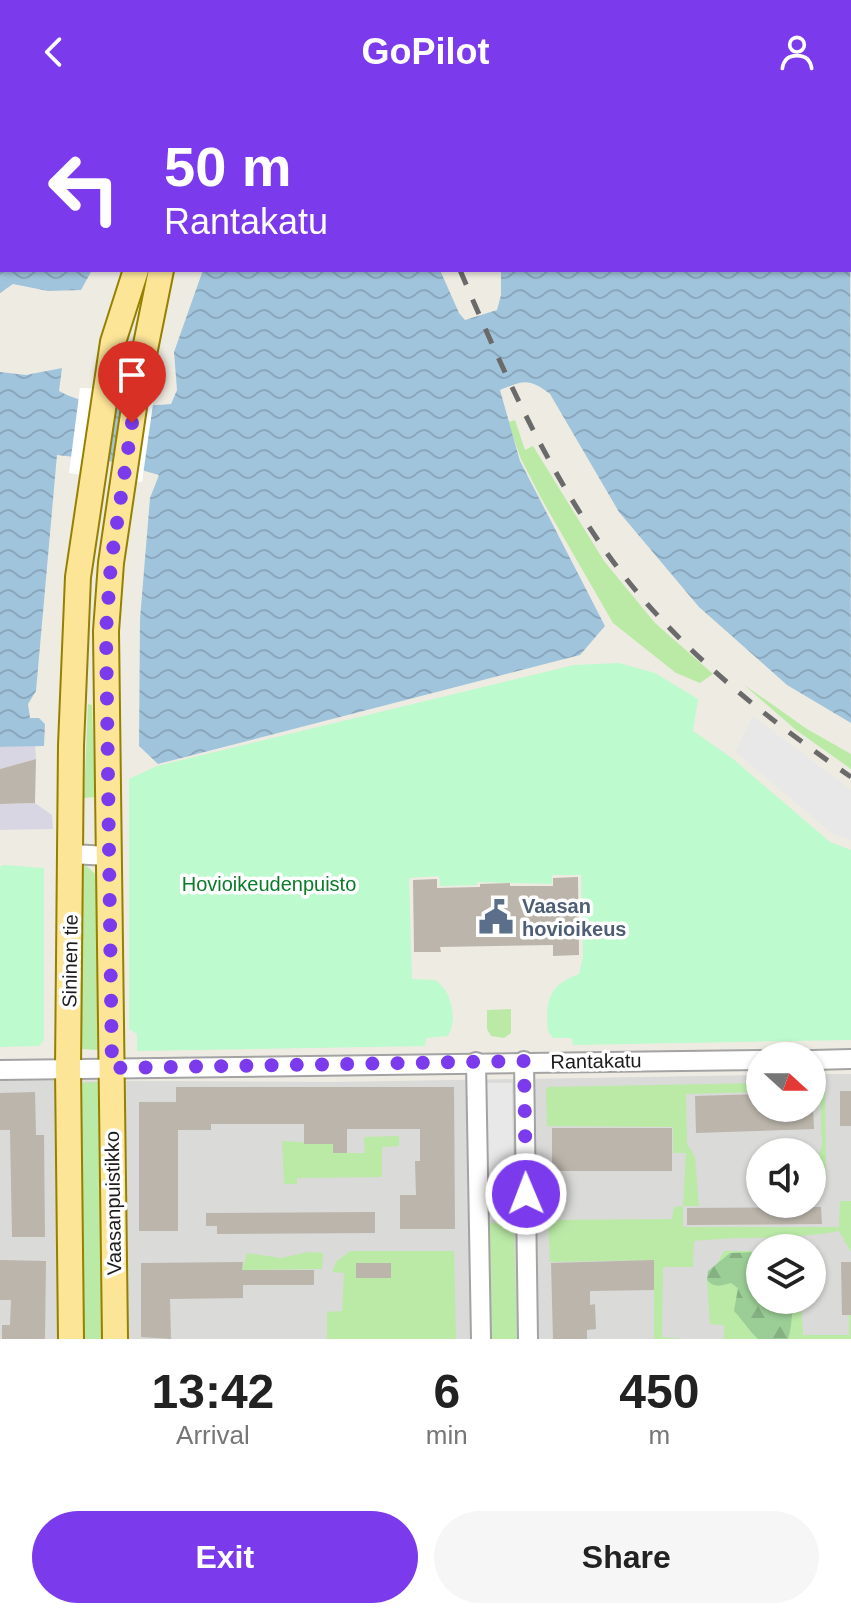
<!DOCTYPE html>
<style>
body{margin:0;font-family:Arial,sans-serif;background:#f6f6f6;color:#222;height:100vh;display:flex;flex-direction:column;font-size:30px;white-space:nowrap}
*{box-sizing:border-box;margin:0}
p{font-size:26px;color:#767676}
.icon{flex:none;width:44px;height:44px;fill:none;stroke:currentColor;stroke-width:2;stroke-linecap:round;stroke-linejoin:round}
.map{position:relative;height:1235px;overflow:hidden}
.drawer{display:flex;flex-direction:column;background:#fff;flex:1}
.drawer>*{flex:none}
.banner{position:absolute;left:0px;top:0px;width:852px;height:168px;box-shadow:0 2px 6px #0004;background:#7c3aed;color:#fff;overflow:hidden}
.needle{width:52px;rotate:111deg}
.buttons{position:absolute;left:746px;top:938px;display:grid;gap:16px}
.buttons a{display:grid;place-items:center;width:80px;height:80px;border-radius:50%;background:#fff;box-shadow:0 2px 6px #0004;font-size:40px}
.pin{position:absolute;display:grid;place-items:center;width:68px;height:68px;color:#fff;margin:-82px -34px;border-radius:50% 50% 50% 0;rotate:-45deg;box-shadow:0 0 8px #0007}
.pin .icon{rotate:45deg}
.me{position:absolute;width:88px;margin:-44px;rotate:359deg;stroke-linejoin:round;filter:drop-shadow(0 0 6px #0008)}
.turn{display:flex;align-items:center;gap:28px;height:168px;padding:0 32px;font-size:36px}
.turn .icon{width:104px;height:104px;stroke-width:2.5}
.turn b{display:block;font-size:56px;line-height:68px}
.eta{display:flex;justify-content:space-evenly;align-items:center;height:136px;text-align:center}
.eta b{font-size:48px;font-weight:800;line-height:56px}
.cta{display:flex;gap:16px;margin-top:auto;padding:16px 32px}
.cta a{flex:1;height:92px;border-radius:48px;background:#7c3aed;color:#fff;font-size:32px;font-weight:800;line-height:92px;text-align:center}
.cta a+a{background:#f6f6f6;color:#222}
header{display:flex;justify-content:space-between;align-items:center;height:104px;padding:0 32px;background:#7c3aed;color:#fff;font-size:36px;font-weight:800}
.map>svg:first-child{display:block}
</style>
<header><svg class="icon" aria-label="back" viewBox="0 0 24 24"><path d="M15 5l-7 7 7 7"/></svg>GoPilot<svg class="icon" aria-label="person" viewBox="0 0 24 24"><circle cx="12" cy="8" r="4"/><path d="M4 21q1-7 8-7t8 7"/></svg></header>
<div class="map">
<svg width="851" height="1235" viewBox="0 0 851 1235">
<defs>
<pattern id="forest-firs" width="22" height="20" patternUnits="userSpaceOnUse" patternTransform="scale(2)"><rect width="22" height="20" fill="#9bce96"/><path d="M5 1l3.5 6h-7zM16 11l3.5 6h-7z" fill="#85b081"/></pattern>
<pattern id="water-waves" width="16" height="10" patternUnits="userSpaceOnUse" patternTransform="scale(2)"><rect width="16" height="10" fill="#a1c4dd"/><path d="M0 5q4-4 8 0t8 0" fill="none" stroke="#8aa8bd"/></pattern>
</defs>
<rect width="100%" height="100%" fill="#eeece2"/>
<path fill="#dadad9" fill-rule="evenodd" d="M812,970H851V1235H0V976L333,978L760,971V1004H812ZM760,1048H812V1100H760ZM760,1144H812V1196H760Z"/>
<g fill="#baeaa6">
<polygon points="515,316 525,346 533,342 604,457 655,519 713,570 700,579 676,569 613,519 541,394 521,355 508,318"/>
<polygon points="743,580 807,625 851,650 851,665 796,626"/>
<polygon points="88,600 92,601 95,693 84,694"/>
<polygon points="80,760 88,763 98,773 100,939 97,946 80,945 77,939"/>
<polygon points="511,905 511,929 504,934 491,932 487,925 487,906"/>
<polygon points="97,978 102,982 105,1235 80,1235 78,982 82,979"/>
<path d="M760,979V988L686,990L687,1040L695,1053L699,1102H683V1123H839L840,1097H851V1148L839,1127C791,1136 742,1132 694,1137L693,1163H663L662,1233L682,1235H654V1156L550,1158L548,1116L672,1115L674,1103L683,1102L686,1049H673V1023L547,1022L546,986L548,983Z"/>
<polygon points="812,979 825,979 826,1079 821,1083 815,1080 813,1075 822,1041 820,989 812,987"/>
<polygon points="399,1032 399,1042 382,1043 382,1073 297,1074 297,1080 284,1080 282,1037 333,1040 333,1049 365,1049 364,1033"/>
<polygon points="489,1119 514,1119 517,1235 491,1235"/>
<polygon points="350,1147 454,1147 456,1235 327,1235 327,1208 342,1207 344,1169 332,1168 336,1158"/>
<polygon points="724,1147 760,1147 760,1196 801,1196 803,1231 849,1231 849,1211 851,1211 851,1235 724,1235 724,1221 710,1220 707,1178"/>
<polygon points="308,1148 323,1149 322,1165 242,1166 247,1149 281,1154"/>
</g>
<path fill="url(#forest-firs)" d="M760,1148V1196H796C790,1209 793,1220 788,1235H758C748,1226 743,1216 734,1207L738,1184L731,1179C721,1182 714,1184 707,1176L708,1167L730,1149Z"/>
<g fill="#bdfacd">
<path d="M619,559L655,569L698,595L693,627L732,654L830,738L851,746V936L573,941L572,934H553L548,927C545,896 549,881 579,870L583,852L581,771H552V780L477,778V781L440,782L439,772L409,774L412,875L435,876C452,887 458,915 448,932L426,934L425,942L137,947V930L129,925V675L157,662L574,561Z"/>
<polygon points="3,761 44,764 44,936 39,942 0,943 0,763"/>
</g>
<g fill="#e8e8e8">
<polygon points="753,612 851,686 851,736 833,730 735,648"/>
<polygon points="487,979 512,979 514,1116 489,1116"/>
</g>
<g fill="#d9d6e4">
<polygon points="35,642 36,655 0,665 0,643"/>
<polygon points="35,699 52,711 53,725 0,726 0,700"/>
</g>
<g fill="url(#water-waves)">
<polygon points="0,0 190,0 2,2 2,166 92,166 81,186 48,187 13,180 0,189"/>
<polygon points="443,0 791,0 796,2 443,2"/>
<path d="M850,52L851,619L787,581L699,503L619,408L550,290C528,273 523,277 500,286L520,357L605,522L580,551L158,660L139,642L140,515L150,394L159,371L109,357L57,351L36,587L28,600L30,614H39L45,620L44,642L0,643V268L26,271L62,264L59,287C91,305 135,303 171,300L177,286L174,248L203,166H440L459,209L465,216L497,206L501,191V166H850Z"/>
</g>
<g fill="#fff">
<polygon points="80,284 105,285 91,372 69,369"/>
<polygon points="123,288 154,293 142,378 110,374"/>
</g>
<g fill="#bbb5ab">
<polygon points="36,655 35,699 0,700 0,665"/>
<polygon points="578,773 579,851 553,852 553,841 440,843 441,848 414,848 413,776 437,775 437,784 480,783 480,780 510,779 510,782 553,782 553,774"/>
<polygon points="176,983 454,983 455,1125 400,1125 400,1091 416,1091 415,1057 420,1057 420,1025 347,1025 347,1049 333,1049 333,1040 304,1040 304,1020 211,1020 211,1026 178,1026 178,1127 139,1127 139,998 176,998"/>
<rect x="840" y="987" width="11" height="35"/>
<polygon points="35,988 36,1031 44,1031 45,1133 12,1133 10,1026 0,1026 0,989"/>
<polygon points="760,990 760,1004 813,1004 814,1025 696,1029 695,992"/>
<rect x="552" y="1024" width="120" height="43"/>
<polygon points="821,1103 822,1120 687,1121 687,1104"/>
<polygon points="375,1108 375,1129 217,1130 217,1122 206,1122 206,1109"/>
<polygon points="0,1156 46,1157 45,1235 2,1235 2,1221 10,1221 11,1196 0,1196"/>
<polygon points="654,1156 654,1186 590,1187 590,1201 595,1200 596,1225 587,1226 587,1235 553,1235 551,1159"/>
<polygon points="243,1158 242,1166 314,1166 314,1181 243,1181 243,1194 170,1195 171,1235 141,1233 141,1159"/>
<polygon points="841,1158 851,1158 851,1211 842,1211"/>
<rect x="356" y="1159" width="35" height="15"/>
</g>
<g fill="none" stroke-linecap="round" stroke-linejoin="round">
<g stroke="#a3a3a3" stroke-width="22">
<g id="minor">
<polyline points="71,750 109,752"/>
<polyline points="812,956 851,955"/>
<polyline points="524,957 528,1235"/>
<polyline points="476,958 481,1235"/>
<polyline points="0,966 760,956"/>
</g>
</g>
<g stroke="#958000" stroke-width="28">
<g id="major">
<polyline points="218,2 219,0"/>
<polyline points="240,2 241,0"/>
<polyline points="71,1235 68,965 71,641 78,473 113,238 136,166"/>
<polyline points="115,1235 106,527 111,459 136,290 161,166"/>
</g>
</g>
<use href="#minor" stroke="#fff" stroke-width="18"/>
<use href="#major" stroke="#fde598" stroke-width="24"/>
<g stroke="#6a6a6a" stroke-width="5" stroke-dasharray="16 16" stroke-linecap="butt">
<polyline points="404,0 404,2"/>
<path d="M460,166C502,265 546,364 609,452C673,541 762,611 851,673"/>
</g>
</g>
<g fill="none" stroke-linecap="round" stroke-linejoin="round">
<polyline stroke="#7c3aed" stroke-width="14" stroke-dasharray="0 25.2" points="132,319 111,459 106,527 112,964 524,957 526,1090"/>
</g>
<defs>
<g id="civic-bare" transform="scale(2.76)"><path d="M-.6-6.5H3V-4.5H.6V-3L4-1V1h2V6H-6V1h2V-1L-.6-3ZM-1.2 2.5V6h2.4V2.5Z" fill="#5c6f8a" stroke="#fff" stroke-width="2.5" paint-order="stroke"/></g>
</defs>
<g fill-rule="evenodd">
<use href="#civic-bare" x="496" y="813"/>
</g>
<g text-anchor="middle" stroke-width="7" stroke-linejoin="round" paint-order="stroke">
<g font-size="20" fill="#097b29" stroke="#fff">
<text x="269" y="787">Hovioikeudenpuisto</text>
</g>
<g font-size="20" font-weight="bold" fill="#4e5e75" stroke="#fff" text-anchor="start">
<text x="522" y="809">Vaasan<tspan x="522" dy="23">hovioikeus</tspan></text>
</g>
<g font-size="20" fill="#1c1c1c" stroke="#fff">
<text transform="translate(70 857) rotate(-89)" y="7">Sininen tie</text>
<text transform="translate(596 957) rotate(-1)" y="7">Rantakatu</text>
<text transform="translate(113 1099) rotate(-91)" y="7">Vaasanpuistikko</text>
</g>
</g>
</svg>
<div class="buttons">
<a><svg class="needle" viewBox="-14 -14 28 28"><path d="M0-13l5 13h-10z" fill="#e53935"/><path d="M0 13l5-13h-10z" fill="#767676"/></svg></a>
<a><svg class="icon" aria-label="sound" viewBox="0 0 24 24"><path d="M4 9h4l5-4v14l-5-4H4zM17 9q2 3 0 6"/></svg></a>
<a><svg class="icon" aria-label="layers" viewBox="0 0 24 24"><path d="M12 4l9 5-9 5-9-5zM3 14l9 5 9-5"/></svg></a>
</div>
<div class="pin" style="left:132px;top:319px;background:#d93025"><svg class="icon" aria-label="arrive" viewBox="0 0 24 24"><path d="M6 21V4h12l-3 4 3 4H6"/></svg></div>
<svg class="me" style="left:526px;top:1090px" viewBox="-20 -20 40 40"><circle r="17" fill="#7c3aed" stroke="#fff" stroke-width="3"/><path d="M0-11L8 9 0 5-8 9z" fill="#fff"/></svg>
<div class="banner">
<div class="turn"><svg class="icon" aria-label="left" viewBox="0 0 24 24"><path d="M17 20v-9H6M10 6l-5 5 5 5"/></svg><div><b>50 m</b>Rantakatu</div></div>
</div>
</div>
<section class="drawer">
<div class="eta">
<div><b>13:42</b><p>Arrival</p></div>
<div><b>6</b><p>min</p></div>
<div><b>450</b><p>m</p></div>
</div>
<div class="cta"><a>Exit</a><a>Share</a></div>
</section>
